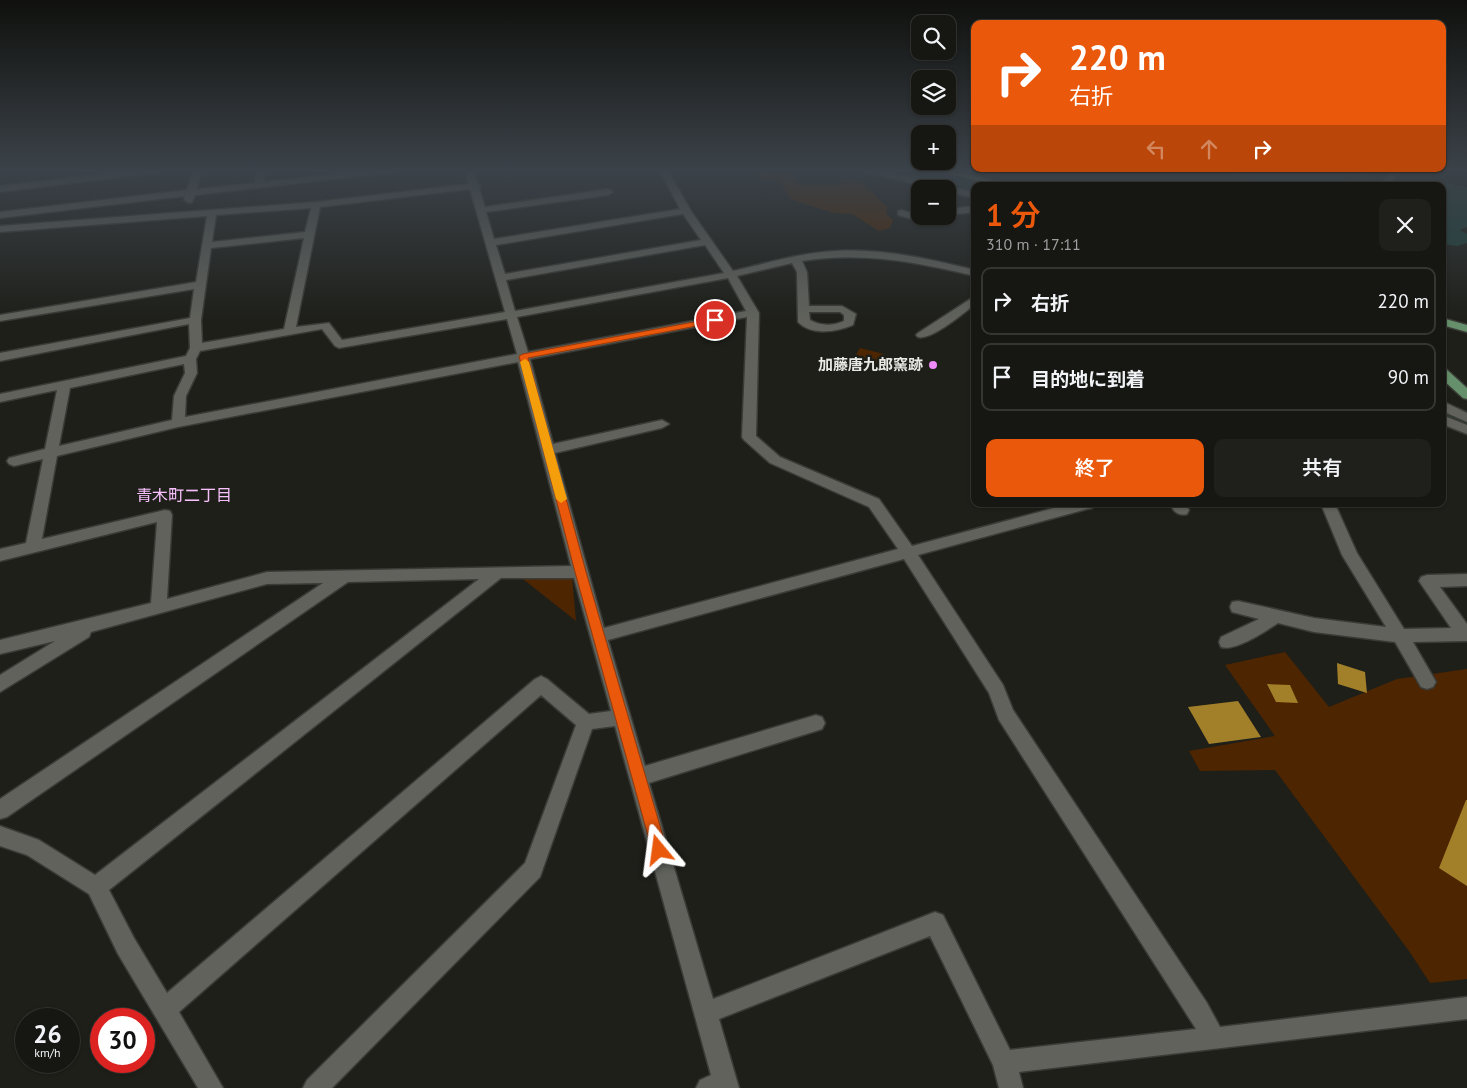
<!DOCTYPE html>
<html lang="ja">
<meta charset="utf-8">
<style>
body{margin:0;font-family:"PT Sans","Noto Sans JP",sans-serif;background:#1f201c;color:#f1f3f6;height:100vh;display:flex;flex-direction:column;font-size:19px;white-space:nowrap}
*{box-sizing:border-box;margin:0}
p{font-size:16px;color:#9e9fa0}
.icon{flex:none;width:28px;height:28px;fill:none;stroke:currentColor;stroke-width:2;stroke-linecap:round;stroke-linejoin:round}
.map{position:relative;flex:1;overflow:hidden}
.details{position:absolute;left:971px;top:182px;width:475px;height:325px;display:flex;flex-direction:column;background:#161713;border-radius:10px;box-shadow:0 1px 4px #0004,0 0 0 1px #353633}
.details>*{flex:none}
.top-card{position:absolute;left:971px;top:20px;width:475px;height:152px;border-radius:10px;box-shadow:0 1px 4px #0004,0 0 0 1px #353633;background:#ea580c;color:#fff;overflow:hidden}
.buttons{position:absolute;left:911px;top:15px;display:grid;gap:10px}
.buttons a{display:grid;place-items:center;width:45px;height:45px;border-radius:10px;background:#161713;box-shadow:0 1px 4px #0004,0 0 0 1px #353633;font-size:25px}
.speed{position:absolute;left:15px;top:1008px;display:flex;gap:10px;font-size:25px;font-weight:700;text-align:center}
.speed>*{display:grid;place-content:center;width:65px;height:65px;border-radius:50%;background:#161713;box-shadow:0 1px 4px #0004,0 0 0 1px #353633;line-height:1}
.speed small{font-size:12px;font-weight:400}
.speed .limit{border:8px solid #d22;background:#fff;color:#111}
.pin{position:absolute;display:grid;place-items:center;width:42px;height:42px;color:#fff;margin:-21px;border:2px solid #fff;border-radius:50%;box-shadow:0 1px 5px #0007}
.me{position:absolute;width:55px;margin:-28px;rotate:344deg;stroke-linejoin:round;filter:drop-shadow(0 0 4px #0008)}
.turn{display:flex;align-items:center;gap:18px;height:105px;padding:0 15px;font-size:22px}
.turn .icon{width:65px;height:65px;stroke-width:2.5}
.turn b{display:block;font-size:35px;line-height:42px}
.lanes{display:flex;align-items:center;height:48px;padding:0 15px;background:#0003;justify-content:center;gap:25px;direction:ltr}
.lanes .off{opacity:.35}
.round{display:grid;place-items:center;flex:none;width:52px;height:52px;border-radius:10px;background:#1f201c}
.head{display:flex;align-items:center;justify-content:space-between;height:85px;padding:0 15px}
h1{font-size:30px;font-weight:600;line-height:38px;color:#ea580c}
.primary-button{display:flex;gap:10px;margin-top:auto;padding:10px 15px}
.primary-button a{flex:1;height:58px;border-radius:10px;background:#ea580c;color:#fff;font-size:20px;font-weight:600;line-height:58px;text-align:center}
.primary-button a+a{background:#1f201c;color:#f1f3f6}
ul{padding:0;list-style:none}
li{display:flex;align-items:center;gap:15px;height:68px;margin:0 10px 8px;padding:0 5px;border:2px solid #353633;border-radius:10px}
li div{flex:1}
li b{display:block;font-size:19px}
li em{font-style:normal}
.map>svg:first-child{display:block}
</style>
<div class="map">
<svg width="1467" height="1088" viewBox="0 0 1467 1088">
<rect width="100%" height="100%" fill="#1e1f19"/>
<g fill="#4e2501">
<polygon points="751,169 785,169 791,173 792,179 799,185 838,185 846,181 862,183 887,207 886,214 893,220 890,228 879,231 852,214 834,213 791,199 779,180 764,181"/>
<polygon points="860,348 884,354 879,364 854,358"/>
<polygon points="572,577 576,621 523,579"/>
<polygon points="1285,652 1329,707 1397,679 1467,669 1467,979 1430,983 1409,951 1275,770 1200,771 1189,751 1275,736 1225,665"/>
</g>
<g fill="#1e423a">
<polygon points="1220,169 1368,170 1382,169 1368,178 1342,176 1366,186 1352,186 1336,179 1329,181 1333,186 1284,186 1278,184 1273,186 1264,186 1250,179 1237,178"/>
<polygon points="1440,182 1467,187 1467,227 1460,230 1467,234 1467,243 1457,246 1443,244 1443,188"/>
</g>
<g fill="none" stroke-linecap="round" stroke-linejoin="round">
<g fill="#1e423a" fill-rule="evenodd">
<polygon points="891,169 924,169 983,183 984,186 975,186 975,194 894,173"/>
<polygon points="1442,401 1467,411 1467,433 1442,423"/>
</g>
</g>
<g fill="#a2802a">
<polygon points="1337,663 1365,672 1367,693 1338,684"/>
<polygon points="1267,684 1290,685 1298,703 1276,702"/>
<polygon points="1238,701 1261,737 1209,744 1188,707"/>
<polygon points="1466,800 1467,800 1467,886 1439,868"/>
</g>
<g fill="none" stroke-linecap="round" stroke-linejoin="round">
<g stroke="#3a3a36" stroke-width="3">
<g id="street">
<polygon points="142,169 165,169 161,172 0,192 0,186"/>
<polygon points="194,169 202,169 197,189 255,183 257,169 265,169 264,182 375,169 399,169 395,172 195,195 192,202 189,203 184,200 185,196 0,218 0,212 187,190"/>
<path d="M465,169H473L478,184L481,186L479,188L485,207L608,189L613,192L608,195L486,212L494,239L680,209L659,169H667L691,211L733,271C767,263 800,253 835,251C883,248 929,259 975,270V276C917,262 861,251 802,261L807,272L809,306H842L856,314L853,325C837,332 811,336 798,322L797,272L792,263L737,276L759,313L756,436L780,457L879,499L912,546L1069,504H1094L1092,508L1087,509L918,555L1003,685L1013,710L1207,1003L1220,1027L1467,997V1019L1019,1072L1023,1088H999L993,1065L930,936L719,1019L739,1088H696L700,1080L711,1075L615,726L592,729L540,877L332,1088H303L307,1080L525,863L576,725L541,695L179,1012L223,1088H198L118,954L89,894L27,855L0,846V826L39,840L95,875L479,579L348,582L7,817L0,819V799L323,583L267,584L91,632L89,637L0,692V675L55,641L0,654V640L151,603L157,522L0,561V549L26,543L43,459L14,466L9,464L7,461L9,458L45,449L57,390L0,402V394L186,356L190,348L189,324L0,361V353L190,318L194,289L0,321V315L196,282L207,216L0,232V226L316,202L469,184ZM470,189L505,312L342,340L329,323L296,327L320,207ZM311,208L305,232L212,242L216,215ZM683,214L701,240L505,274L496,245ZM304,238L284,329L202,343L201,320L211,248ZM705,245L724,273L515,311L506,280ZM728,278L746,311L528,352L517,317ZM809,312H840L844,315V321C833,326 820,326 810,320ZM747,317L742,437L744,440L770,463L869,507L898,549L604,628L555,453L662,428L669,424L662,420L553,444L530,359ZM507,319L517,354L185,417L186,396L197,373L196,359L200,351L322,329L335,346L339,348ZM518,362L571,566L267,572L167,599L172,515L170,511L165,510L42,539L57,456L178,427ZM184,364L185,373L174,396L172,420L59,446L70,388ZM904,559L989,693L999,720L1196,1029L1010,1050L943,915L935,912L713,999L649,783L816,731L822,729L825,723L822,717L816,715L645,766L608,640ZM501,578H574L611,711L589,714L547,679L541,676L535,679L167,993L134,938L109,890Z"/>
<polygon points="861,169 874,169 975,192 975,198 948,192 948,189 935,189 862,171"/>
<polygon points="975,206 975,212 948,215 948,209"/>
<polygon points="901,210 912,213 920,212 920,216 924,216 912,219 898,215 898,211"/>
<path d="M975,296V304C964,313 931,341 918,337L916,335L918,333Z"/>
<polygon points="1442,401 1467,413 1467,422 1442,411"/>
<polygon points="1442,415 1467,425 1467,434 1442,424"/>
<path d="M1170,504H1185L1189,510L1187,514C1178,516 1174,512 1170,504Z"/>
<path d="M1321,504H1335L1357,553L1404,629L1451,628L1419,581L1421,577L1427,575L1467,574V586L1440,587L1467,624V641L1413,642L1436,682L1433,687L1427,689L1421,687L1395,642L1314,632L1278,623C1266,631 1235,652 1221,647L1219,642L1221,637L1259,619L1232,612L1230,607L1232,602L1238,601L1314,618L1386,627L1342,555Z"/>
</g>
</g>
<g stroke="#3a3a36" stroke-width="3">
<polygon id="secondary" points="1393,169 1402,169 1388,186 1379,186"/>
</g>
<g stroke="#3a3a36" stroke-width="3">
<g id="primary">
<polygon points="938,169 951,169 1011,186 996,186 939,171"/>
<polygon points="1442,318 1467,325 1467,332 1442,325"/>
<polygon points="1442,368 1446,369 1467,388 1467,399 1463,398 1442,379"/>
</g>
</g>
<use href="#street" fill="#60625b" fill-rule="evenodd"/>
<use href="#secondary" fill="#60625b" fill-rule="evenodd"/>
<use href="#primary" fill="#66906b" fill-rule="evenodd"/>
</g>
<linearGradient id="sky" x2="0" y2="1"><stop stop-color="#10110e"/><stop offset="0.53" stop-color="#3b4249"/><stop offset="1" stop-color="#3b4249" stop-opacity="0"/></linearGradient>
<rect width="1467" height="321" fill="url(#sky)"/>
<polygon fill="#ea580c" stroke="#983908" points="715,318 718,318 718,322 528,358 586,572 667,850 665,855 659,857 654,855 652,850 575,572 519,356 523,354"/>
<polygon fill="#f59e0b" points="525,359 529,362 567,499 561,503 556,499 520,362"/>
<circle fill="#ee8bf8" stroke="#1e1f19" stroke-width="2" cx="933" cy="365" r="5"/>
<g text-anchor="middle" stroke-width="5" stroke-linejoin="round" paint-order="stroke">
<g font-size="15" font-weight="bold" fill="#e9eae6" stroke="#1e1f19" text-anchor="end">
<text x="923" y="370">加藤唐九郎窯跡</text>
</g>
<g font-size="16" fill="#f8c0fc" stroke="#1e1f19">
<text x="184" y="501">青木町二丁目</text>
</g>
</g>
</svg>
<div class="buttons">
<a><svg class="icon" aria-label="search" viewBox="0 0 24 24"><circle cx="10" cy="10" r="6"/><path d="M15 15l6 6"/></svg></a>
<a><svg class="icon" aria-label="layers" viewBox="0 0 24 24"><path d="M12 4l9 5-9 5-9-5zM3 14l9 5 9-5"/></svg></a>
<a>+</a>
<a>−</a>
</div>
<div class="speed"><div>26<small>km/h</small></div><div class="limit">30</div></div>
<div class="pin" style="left:715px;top:320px;background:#d93025"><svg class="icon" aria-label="arrive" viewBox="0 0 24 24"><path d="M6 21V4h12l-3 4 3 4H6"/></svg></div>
<svg class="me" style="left:659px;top:850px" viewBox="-20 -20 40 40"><path d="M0-17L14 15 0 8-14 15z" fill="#ea580c" stroke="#fff" stroke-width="4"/></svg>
<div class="top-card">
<div class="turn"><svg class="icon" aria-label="right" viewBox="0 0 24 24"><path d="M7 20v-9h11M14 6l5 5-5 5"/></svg><div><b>220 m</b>右折</div></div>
<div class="lanes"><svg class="icon off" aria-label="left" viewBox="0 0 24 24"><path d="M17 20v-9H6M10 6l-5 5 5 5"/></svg><svg class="icon off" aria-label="ahead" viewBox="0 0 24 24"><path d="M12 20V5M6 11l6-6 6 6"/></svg><svg class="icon" aria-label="right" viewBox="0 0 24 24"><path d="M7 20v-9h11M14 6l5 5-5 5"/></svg></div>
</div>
<section class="details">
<div class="head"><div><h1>1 分</h1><p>310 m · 17:11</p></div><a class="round"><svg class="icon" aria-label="close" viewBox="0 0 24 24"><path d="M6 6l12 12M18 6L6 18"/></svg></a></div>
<ul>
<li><svg class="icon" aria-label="right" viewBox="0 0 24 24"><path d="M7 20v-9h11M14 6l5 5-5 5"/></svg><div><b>右折</b></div><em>220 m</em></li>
<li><svg class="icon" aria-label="arrive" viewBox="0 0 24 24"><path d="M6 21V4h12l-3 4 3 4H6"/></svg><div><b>目的地に到着</b></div><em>90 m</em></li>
</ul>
<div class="primary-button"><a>終了</a><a>共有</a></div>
</section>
</div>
